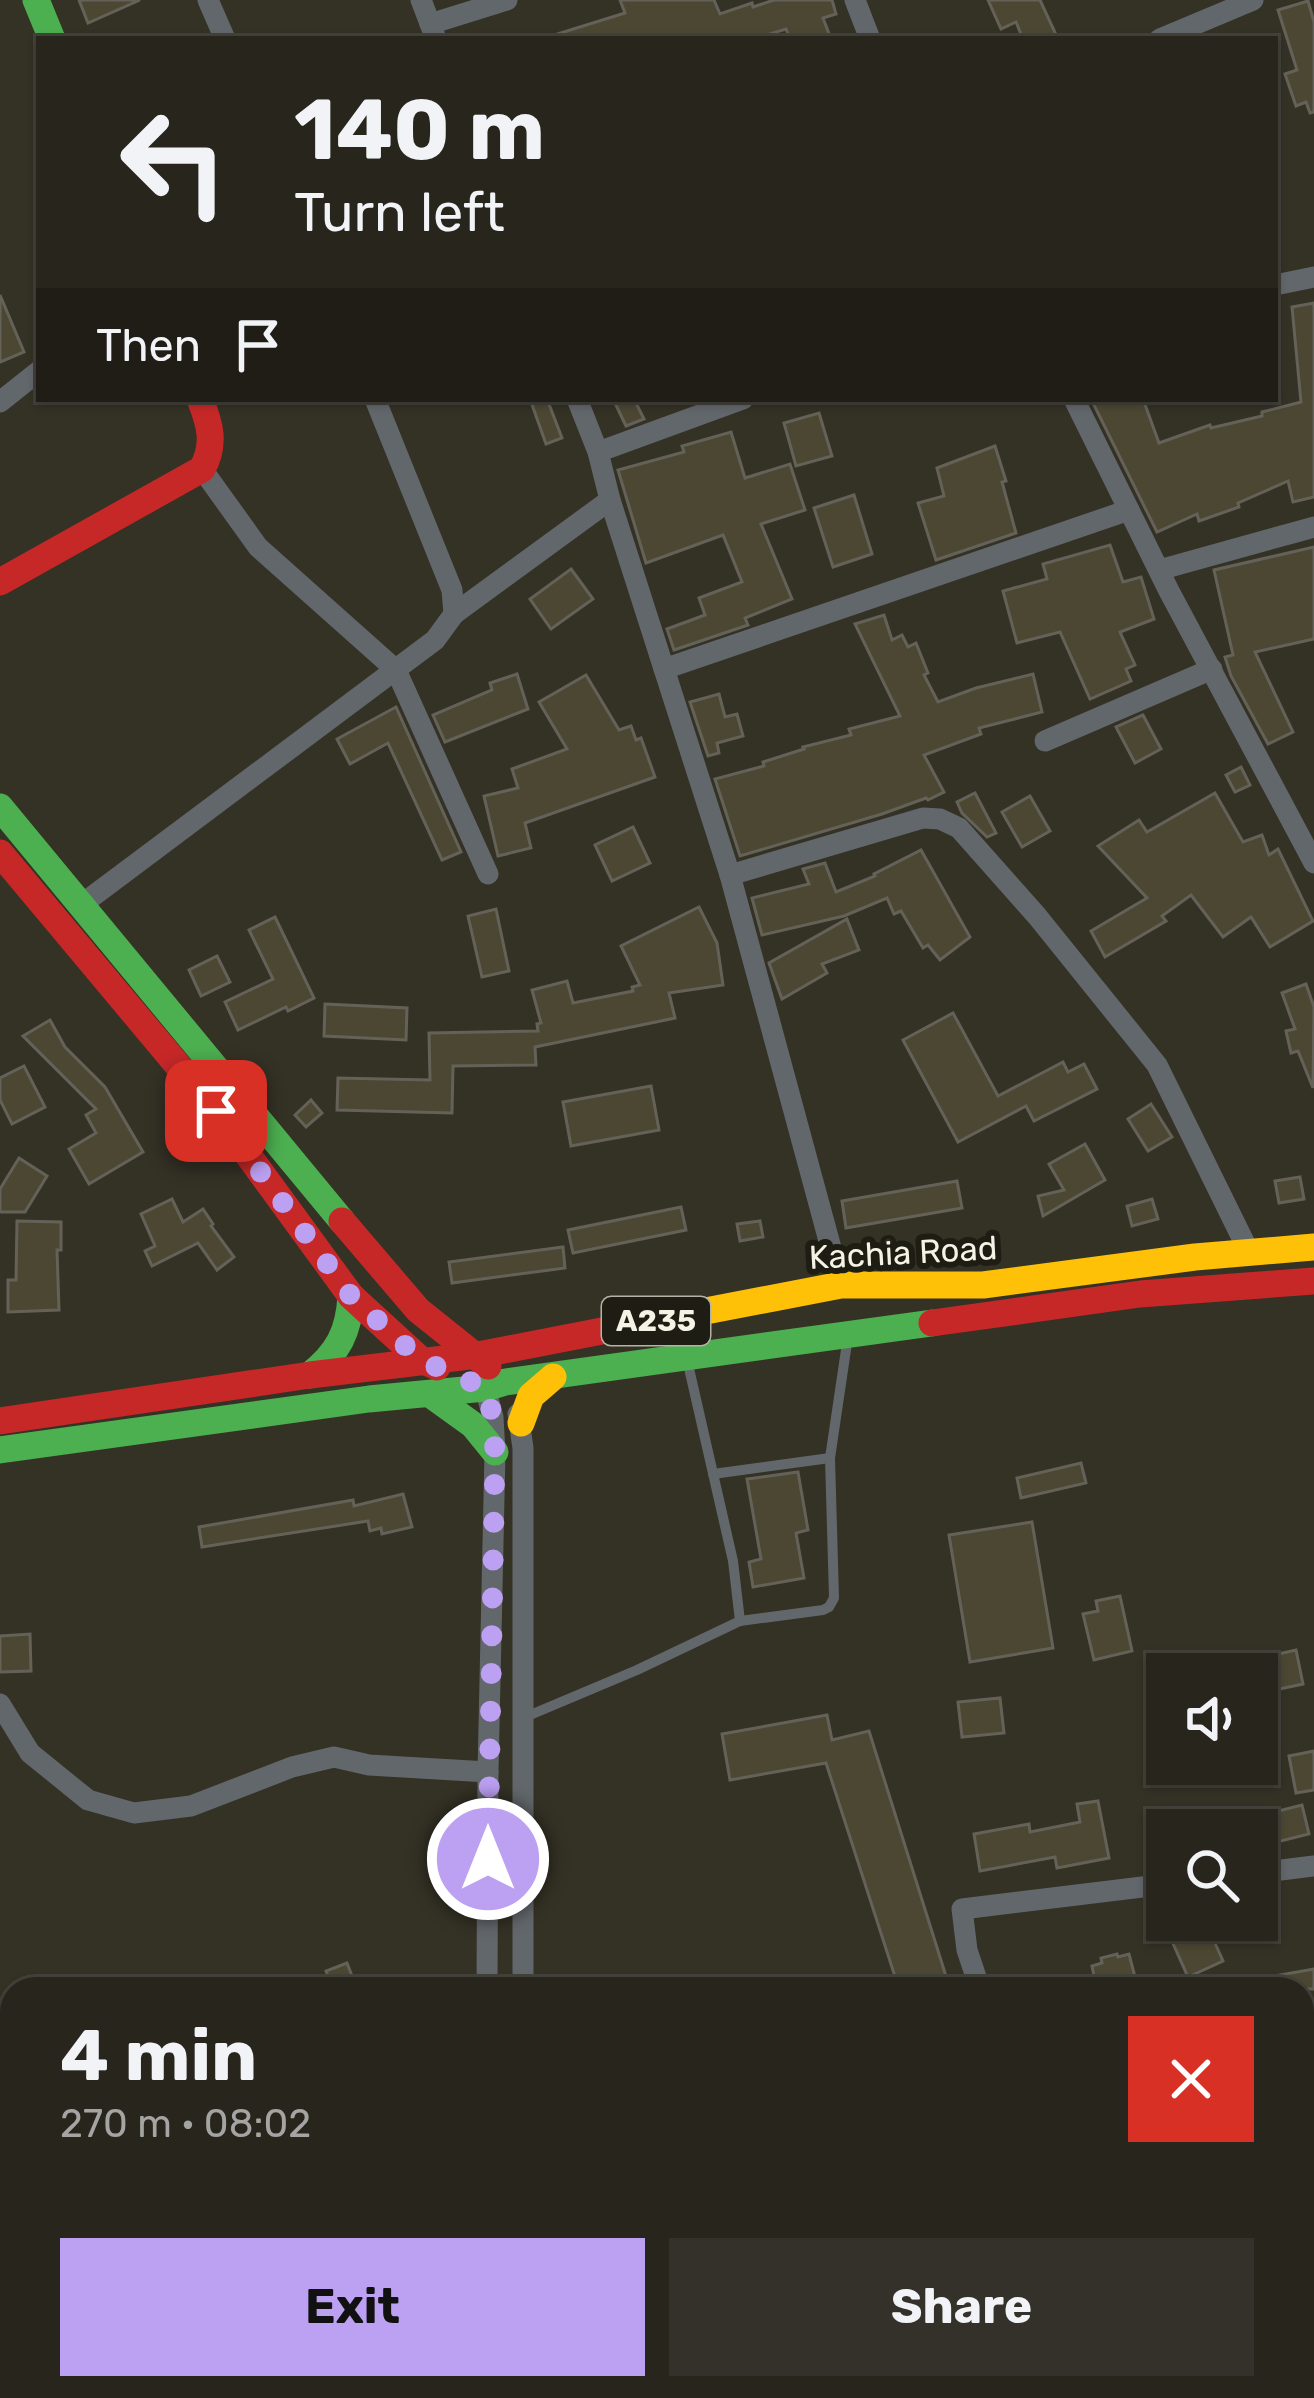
<!DOCTYPE html>
<meta charset="utf-8">
<style>
body{margin:0;font-family:Rubik,sans-serif;background:#333129;color:#f1f3f6;height:100vh;display:flex;flex-direction:column;font-size:45px;white-space:nowrap}
*{box-sizing:border-box;margin:0}
p{font-size:39px;color:#a4a5a3}
.icon{flex:none;width:66px;height:66px;fill:none;stroke:currentColor;stroke-width:2;stroke-linecap:round;stroke-linejoin:round}
.map{position:relative;flex:1;overflow:hidden}
.drawer{position:absolute;left:0px;top:1977px;width:1314px;height:423px;display:flex;flex-direction:column;background:#27251c;border-radius:36px 36px 0 0;box-shadow:0 3px 9px #0004,0 0 0 3px #43423b}
.drawer>*{flex:none}
.hud{position:absolute;left:36px;top:36px;width:1242px;height:366px;border-radius:0px;box-shadow:0 3px 9px #0004,0 0 0 3px #43423b;background:#27251c;color:#f1f3f6;overflow:hidden}
.tools{position:absolute;left:1146px;top:1653px;display:grid;gap:24px}
.tools a{display:grid;place-items:center;width:132px;height:132px;border-radius:0px;background:#27251c;box-shadow:0 3px 9px #0004,0 0 0 3px #43423b;font-size:60px}
.pin{position:absolute;display:grid;place-items:center;width:102px;height:102px;color:#fff;margin:-51px;border-radius:24px;box-shadow:0 6px 18px #0006}
.me{position:absolute;width:132px;margin:-66px;rotate:0deg;stroke-linejoin:round;filter:drop-shadow(0 0 9px #0008)}
.turn{display:flex;align-items:center;gap:42px;height:252px;padding:0 60px;font-size:54px}
.turn .icon{width:156px;height:156px;stroke-width:2.5}
.turn b{display:block;font-size:84px;line-height:102px}
.then{display:flex;align-items:center;height:114px;padding:0 60px;background:#0003;gap:24px;font-size:45px}
.round{display:grid;place-items:center;flex:none;width:126px;height:126px;border-radius:0px;background:#333129}
.summary{display:flex;align-items:center;justify-content:space-between;height:204px;padding:0 60px}
h1{font-size:72px;font-weight:700;line-height:90px}
.primary-button{display:flex;gap:24px;margin-top:auto;padding:24px 60px}
.primary-button a{flex:1;height:138px;border-radius:0px;background:#bca0f2;color:#111;font-size:48px;font-weight:700;line-height:138px;text-align:center}
.primary-button a+a{background:#333129;color:#f1f3f6}
.map>svg:first-child{display:block}
</style>
<div class="map">
<svg width="1314" height="2398" viewBox="0 0 1314 2398">
<rect width="100%" height="100%" fill="#343125"/>
<g fill="#4b4732" stroke="#646258" stroke-width="3">
<polygon points="79,0 140,0 88,23"/>
<polygon points="620,0 714,0 720,14 752,3 753,7 774,0 832,0 836,14 823,18 831,39 790,39 786,29 753,39 555,39 554,35 625,13"/>
<polygon points="988,0 1040,0 1058,39 1023,39 1016,22 1001,29"/>
<polygon points="1308,1 1314,22 1314,112 1310,113 1306,102 1296,106 1285,74 1297,70 1278,10"/>
<polygon points="0,295 24,352 0,362"/>
<polygon points="1314,303 1314,497 1293,502 1288,481 1238,503 1239,507 1199,521 1197,514 1157,532 1091,399 1143,399 1159,443 1210,425 1211,428 1262,416 1262,412 1301,402 1292,307"/>
<polygon points="530,399 547,399 562,438 546,444"/>
<polygon points="613,399 634,399 644,419 626,426"/>
<polygon points="819,413 832,456 796,466 784,423"/>
<polygon points="731,432 745,478 790,464 805,510 761,524 792,599 745,618 748,625 674,650 667,629 705,615 699,598 742,582 723,535 646,563 618,470 684,452 682,446"/>
<polygon points="995,446 1006,481 1002,482 1016,533 936,560 918,503 944,496 937,468"/>
<polygon points="854,495 872,554 833,567 814,508"/>
<polygon points="1110,545 1123,582 1141,577 1154,619 1120,632 1135,665 1126,669 1131,681 1090,699 1060,632 1017,643 1003,591 1047,579 1043,564"/>
<polygon points="1314,547 1314,639 1255,652 1293,732 1268,744 1231,676 1225,657 1233,655 1214,570"/>
<polygon points="571,569 593,599 551,629 530,599"/>
<polygon points="884,615 892,640 902,635 908,647 916,643 928,673 924,675 938,702 976,688 1033,674 1042,712 979,728 981,734 924,755 944,792 928,800 926,798 882,814 740,856 715,779 764,766 763,762 804,749 803,747 851,735 849,729 900,716 855,624"/>
<polygon points="517,674 528,709 445,742 433,715 492,690 490,683"/>
<polygon points="586,675 619,730 631,726 636,740 641,738 655,777 525,823 531,848 498,856 484,796 518,788 512,769 567,749 539,702"/>
<polygon points="719,694 725,717 737,714 743,736 717,743 719,753 708,756 690,702"/>
<polygon points="396,707 461,852 442,860 388,743 350,764 337,739"/>
<polygon points="1143,715 1161,749 1135,763 1116,727"/>
<polygon points="1241,767 1250,785 1235,792 1226,775"/>
<polygon points="975,793 996,833 987,837 962,813 957,802"/>
<polygon points="1215,793 1243,842 1262,835 1269,855 1278,849 1313,921 1270,947 1251,917 1223,937 1191,895 1162,916 1166,921 1105,957 1091,931 1147,898 1098,846 1139,820 1147,832"/>
<polygon points="1030,796 1050,831 1022,847 1002,812"/>
<polygon points="633,827 650,863 612,881 595,845"/>
<polygon points="921,850 970,937 940,960 928,945 923,948 901,911 894,914 887,898 844,916 762,935 752,898 809,884 803,869 825,863 836,892 875,876 874,874"/>
<polygon points="699,907 717,943 723,985 669,993 675,1018 535,1047 536,1065 453,1066 452,1113 337,1110 338,1078 430,1080 429,1033 538,1031 537,1024 541,1023 532,990 567,981 573,1003 633,991 632,987 640,985 621,946"/>
<polygon points="496,909 509,971 482,977 468,916"/>
<polygon points="275,917 314,998 288,1011 286,1007 238,1030 225,1002 273,979 249,930"/>
<polygon points="847,919 859,950 822,964 827,973 782,999 769,963"/>
<polygon points="217,956 230,982 201,996 189,970"/>
<polygon points="1306,984 1314,1007 1313,1088 1298,1051 1291,1053 1286,1031 1295,1029 1282,993"/>
<polygon points="325,1004 407,1008 406,1040 324,1036"/>
<polygon points="953,1013 998,1096 1063,1062 1068,1072 1084,1064 1097,1089 1034,1121 1026,1106 958,1142 903,1040"/>
<polygon points="50,1020 65,1047 105,1087 143,1152 89,1184 69,1149 96,1133 86,1115 96,1109 23,1036"/>
<polygon points="24,1066 45,1107 12,1124 0,1100 0,1078"/>
<polygon points="651,1086 659,1130 571,1146 563,1102"/>
<polygon points="311,1100 322,1113 306,1127 295,1115"/>
<polygon points="1151,1104 1172,1137 1148,1151 1128,1119"/>
<polygon points="1085,1144 1105,1180 1043,1216 1038,1196 1064,1190 1049,1164"/>
<polygon points="19,1158 47,1176 25,1212 0,1212 0,1189"/>
<polygon points="1300,1177 1304,1199 1279,1203 1275,1181"/>
<polygon points="957,1181 962,1208 846,1228 842,1201"/>
<polygon points="172,1199 183,1222 203,1209 213,1224 211,1226 234,1257 217,1270 198,1243 152,1266 145,1251 155,1246 141,1214"/>
<polygon points="1152,1199 1158,1219 1132,1226 1127,1206"/>
<polygon points="681,1207 686,1230 573,1253 568,1230"/>
<polygon points="17,1221 61,1222 61,1250 57,1250 59,1310 8,1312 8,1280 16,1280"/>
<polygon points="760,1221 763,1237 740,1241 737,1224"/>
<polygon points="563,1247 565,1268 452,1283 449,1262"/>
<polygon points="1081,1463 1086,1483 1021,1498 1017,1478"/>
<polygon points="798,1472 808,1530 796,1533 804,1578 753,1587 749,1562 761,1559 747,1479"/>
<polygon points="403,1494 412,1527 382,1534 381,1528 370,1531 368,1521 202,1547 199,1527 353,1500 354,1506"/>
<polygon points="1032,1522 1053,1648 970,1662 949,1535"/>
<polygon points="1120,1596 1132,1651 1094,1660 1083,1614 1098,1611 1096,1601"/>
<polygon points="30,1634 31,1671 0,1672 0,1636"/>
<polygon points="1296,1650 1303,1684 1261,1693 1257,1674 1187,1674 1186,1668 1240,1654 1242,1662"/>
<polygon points="1000,1698 1004,1733 962,1737 958,1702"/>
<polygon points="827,1715 832,1740 869,1731 950,1989 899,1989 826,1763 730,1780 722,1734"/>
<polygon points="1314,1751 1314,1790 1296,1793 1289,1756"/>
<polygon points="1098,1801 1109,1858 1057,1868 1055,1857 980,1871 974,1834 1029,1824 1030,1832 1080,1822 1077,1804"/>
<polygon points="1302,1805 1309,1834 1277,1842 1270,1813"/>
<polygon points="1227,1811 1227,1830 1173,1830 1172,1813"/>
<polygon points="1206,1923 1223,1961 1188,1977 1171,1939"/>
<polygon points="1117,1954 1118,1957 1129,1954 1135,1977 1096,1986 1092,1966 1102,1963 1101,1958"/>
<polygon points="347,1963 357,1989 333,1989 326,1971"/>
<polygon points="1314,1969 1314,1989 1252,1989 1251,1980"/>
</g>
<g fill="none" stroke-linecap="round" stroke-linejoin="round">
<g stroke="#62676b" stroke-width="10">
<polyline points="713,1474 830,1458"/>
<polyline points="740,1621 823,1610 829,1607 834,1598 830,1458 847,1343"/>
<polyline points="523,1718 637,1670 740,1621 733,1561 688,1364"/>
</g>
<g stroke="#62676b" stroke-width="21">
<polyline points="208,0 225,39"/>
<polyline points="421,0 436,39"/>
<polyline points="855,0 870,39"/>
<polyline points="430,24 507,0"/>
<polyline points="1160,39 1253,0"/>
<polyline points="1275,285 1314,277"/>
<polyline points="577,399 598,452 610,500 730,875 841,1285"/>
<polyline points="1074,399 1169,591 1314,863"/>
<polyline points="0,402 39,371"/>
<polyline points="598,452 743,399"/>
<polyline points="202,469 258,547 396,670 488,874"/>
<polyline points="1159,570 1314,527"/>
<polyline points="454,614 610,500"/>
<polyline points="664,669 1129,510"/>
<polyline points="1045,741 1212,669"/>
<polyline points="730,875 923,818 940,819 959,828 1037,916 1157,1065 1249,1252"/>
<polyline points="81,905 435,640 454,614 452,590 375,399"/>
<polyline points="485,1388 493,1417 495,1452 488,1772 487,1989"/>
<polyline points="518,1414 523,1448 523,1989"/>
<polyline points="0,1704 30,1753 88,1800 134,1813 191,1806 292,1767 334,1757 369,1765 488,1772"/>
<polyline points="1257,1873 1314,1866"/>
<polyline points="980,1989 967,1950 962,1909 1167,1884"/>
<polyline points="1302,2089 1314,2086"/>
<polyline points="1302,2247 1314,2244"/>
<polyline points="485,2398 485,2388"/>
<polyline points="521,2398 521,2388"/>
</g>
<g stroke="#4caf50" stroke-width="27">
<polyline points="36,0 52,39"/>
<polyline points="0,807 342,1221"/>
<path d="M310,1375C338,1353 349,1332 351,1296"/>
<polyline points="430,1394 473,1425 495,1452"/>
<polyline points="0,1450 369,1399 485,1388 505,1382 932,1323"/>
</g>
<g stroke="#ffc107" stroke-width="27">
<polyline points="607,1330 841,1285 983,1285 1195,1257 1314,1247"/>
<polyline points="521,1423 531,1396 553,1377"/>
</g>
<g stroke="#c62828" stroke-width="27">
<path d="M0,582L202,469C216,444 210,424 200,399"/>
<polyline points="0,853 216,1111 351,1296 421,1360 437,1367"/>
<polyline points="342,1221 418,1310 488,1366"/>
<polyline points="932,1323 1140,1294 1314,1281"/>
<polyline points="0,1421 310,1375 478,1355 607,1330"/>
</g>
</g>
<g fill="none" stroke-linecap="round" stroke-linejoin="round">
<polyline stroke="#bca0f2" stroke-width="21" stroke-dasharray="0 37.8" points="216,1111 351,1296 421,1360 485,1388 493,1417 495,1452 488,1859"/>
</g>
<g text-anchor="middle" stroke-width="12" stroke-linejoin="round" paint-order="stroke">
<rect fill="#1e1d13" stroke="#b4b3a6" stroke-width="3" x="602" y="1297" width="108" height="48" rx="9"/>
<g font-size="30" font-weight="bold" fill="#f5f3e5">
<text x="656" y="1331">A235</text>
</g>
<g font-size="33" fill="#f5f3e5" stroke="#1e1d13">
<text transform="translate(903 1252) rotate(-3)" y="12">Kachia Road</text>
</g>
</g>
</svg>
<div class="tools">
<a><svg class="icon" aria-label="sound" viewBox="0 0 24 24"><path d="M4 9h4l5-4v14l-5-4H4zM17 9q2 3 0 6"/></svg></a>
<a><svg class="icon" aria-label="search" viewBox="0 0 24 24"><circle cx="10" cy="10" r="6"/><path d="M15 15l6 6"/></svg></a>
</div>
<div class="pin" style="left:216px;top:1111px;background:#d93025"><svg class="icon" aria-label="arrive" viewBox="0 0 24 24"><path d="M6 21V4h12l-3 4 3 4H6"/></svg></div>
<svg class="me" style="left:488px;top:1859px" viewBox="-20 -20 40 40"><circle r="17" fill="#bca0f2" stroke="#fff" stroke-width="3"/><path d="M0-11L8 9 0 5-8 9z" fill="#fff"/></svg>
<div class="hud">
<div class="turn"><svg class="icon" aria-label="left" viewBox="0 0 24 24"><path d="M17 20v-9H6M10 6l-5 5 5 5"/></svg><div><b>140 m</b>Turn left</div></div>
<div class="then">Then<svg class="icon" aria-label="arrive" viewBox="0 0 24 24"><path d="M6 21V4h12l-3 4 3 4H6"/></svg></div>
</div>
<section class="drawer">
<div class="summary"><div><h1>4 min</h1><p>270 m · 08:02</p></div><a class="round" style="background:#d93025;color:#fff"><svg class="icon" aria-label="close" viewBox="0 0 24 24"><path d="M6 6l12 12M18 6L6 18"/></svg></a></div>
<div class="primary-button"><a>Exit</a><a>Share</a></div>
</section>
</div>
